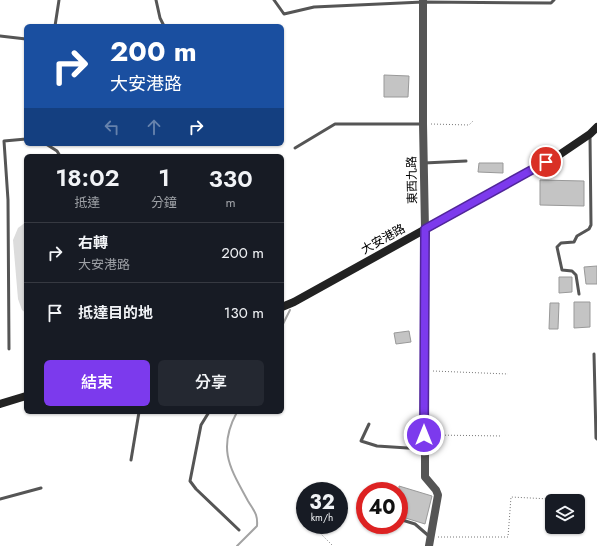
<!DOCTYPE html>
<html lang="zh-TW">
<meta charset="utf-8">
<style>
body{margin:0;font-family:Jost,"Noto Sans TC",sans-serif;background:#242831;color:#f1f3f6;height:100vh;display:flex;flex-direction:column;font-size:15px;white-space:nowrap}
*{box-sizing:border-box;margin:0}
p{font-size:13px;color:#9ea1a6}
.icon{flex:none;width:22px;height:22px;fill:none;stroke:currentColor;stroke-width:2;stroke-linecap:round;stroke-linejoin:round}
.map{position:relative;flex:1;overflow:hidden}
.drawer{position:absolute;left:24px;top:154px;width:260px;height:260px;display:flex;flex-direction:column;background:#171b24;border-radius:6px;box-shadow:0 1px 3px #0004}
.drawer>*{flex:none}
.hud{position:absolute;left:24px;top:24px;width:260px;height:122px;border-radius:6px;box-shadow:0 1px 3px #0004;background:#1a4fa0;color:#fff;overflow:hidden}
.controls{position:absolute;left:545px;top:494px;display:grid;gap:8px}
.controls a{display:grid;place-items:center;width:40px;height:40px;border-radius:6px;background:#171b24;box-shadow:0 1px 3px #0004;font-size:20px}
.speed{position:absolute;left:296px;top:482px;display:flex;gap:8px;font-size:20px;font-weight:700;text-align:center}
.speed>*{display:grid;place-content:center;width:52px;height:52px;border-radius:50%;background:#171b24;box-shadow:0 1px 3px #0004;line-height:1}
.speed small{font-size:10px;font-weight:400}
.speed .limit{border:6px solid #d22;background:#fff;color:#111}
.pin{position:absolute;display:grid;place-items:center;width:34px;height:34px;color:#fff;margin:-17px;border:2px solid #fff;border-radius:50%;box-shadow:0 1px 4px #0007}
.me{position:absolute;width:44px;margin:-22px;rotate:0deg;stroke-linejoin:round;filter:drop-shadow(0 0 3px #0008)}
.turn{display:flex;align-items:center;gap:14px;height:84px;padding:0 20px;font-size:18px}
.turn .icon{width:52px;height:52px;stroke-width:2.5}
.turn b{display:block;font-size:28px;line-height:34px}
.lanes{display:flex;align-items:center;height:38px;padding:0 20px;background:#0003;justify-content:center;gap:20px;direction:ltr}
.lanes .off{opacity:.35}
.eta{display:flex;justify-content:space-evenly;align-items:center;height:68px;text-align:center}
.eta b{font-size:24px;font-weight:600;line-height:28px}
.action{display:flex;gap:8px;margin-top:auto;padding:8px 20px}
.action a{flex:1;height:46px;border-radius:6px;background:#7c3aed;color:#fff;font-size:16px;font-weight:600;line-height:46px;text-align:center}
.action a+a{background:#242831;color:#f1f3f6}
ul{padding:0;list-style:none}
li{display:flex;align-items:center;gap:12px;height:60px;padding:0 20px;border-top:1px solid #363941}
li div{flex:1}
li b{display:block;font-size:15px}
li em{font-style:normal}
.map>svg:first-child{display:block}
</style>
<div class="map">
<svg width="597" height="546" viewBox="0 0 597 546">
<rect width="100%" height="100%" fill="#fff"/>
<polygon fill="#dcdcdc" points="26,222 26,313 22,310 18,299 13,240 18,228"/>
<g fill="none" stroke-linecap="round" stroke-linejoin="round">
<g stroke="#a3a3a3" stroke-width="2">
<polyline points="282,326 290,310"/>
<path d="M237,412C217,449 230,468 248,501C254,511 258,514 257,526L237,546"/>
</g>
</g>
<g fill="#c4c4c4" stroke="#999">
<polygon points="384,75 409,76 408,97 384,97"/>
<polygon points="479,163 503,163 503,173 478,172"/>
<polygon points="540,180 584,181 584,206 540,205"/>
<polygon points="597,266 597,284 586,284 584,267"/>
<polygon points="559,277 572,277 572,292 559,293"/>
<polygon points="574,302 590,302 590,327 574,328"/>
<polygon points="550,303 559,303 558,329 549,329"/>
<polygon points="409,331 411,342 396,344 394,333"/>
<polygon points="399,486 432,496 425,524 399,516"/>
</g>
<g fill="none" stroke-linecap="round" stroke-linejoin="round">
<g stroke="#777" stroke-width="1" stroke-dasharray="1 2" stroke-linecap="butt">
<polyline points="431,124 469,125 473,121"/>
<polyline points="433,371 508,374"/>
<polyline points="433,435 502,436"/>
<polyline points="312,525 333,546"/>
<polyline points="438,537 508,537 511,497 550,499"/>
</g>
<g stroke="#555" stroke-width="3">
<polyline points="156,0 160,18 164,26"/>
<polyline points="274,0 284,14 314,7 423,2 551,3 554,0"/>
<polyline points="55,26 59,0"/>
<polyline points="0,36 26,39"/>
<polyline points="46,144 57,151 60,156"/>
<polyline points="295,148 335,124 421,124"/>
<polyline points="424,163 466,161"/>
<polyline points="579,294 576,275 572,271 562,270 557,247 561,243 574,242 577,236 589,229 591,225 590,136"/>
<polyline points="9,349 8,200 4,141 26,139"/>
<polyline points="594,354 596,438 597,439"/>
<polyline points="209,412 201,425 190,481 196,489 239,530"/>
<polyline points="369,424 361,441 377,446 423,449"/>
<polyline points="131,460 139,412"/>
<polyline points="0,499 41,488"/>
<polyline points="399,519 415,524 430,537"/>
</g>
<polyline stroke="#555" stroke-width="8" points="423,0 423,124 425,229 425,477 436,490 438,495 429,546"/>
<g stroke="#222" stroke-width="8">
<polyline points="282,307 294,302 559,155 590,134 597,127"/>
<polyline points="0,404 26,396"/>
</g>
</g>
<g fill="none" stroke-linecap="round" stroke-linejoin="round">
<g stroke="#51269a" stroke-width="10">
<polyline id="route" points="424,435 425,229 546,162"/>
</g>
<use href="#route" stroke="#7c3aed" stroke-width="7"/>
</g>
<g text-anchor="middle" stroke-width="3" stroke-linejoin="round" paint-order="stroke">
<g font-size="12" fill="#000" stroke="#fff">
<text transform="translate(412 180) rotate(-91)" y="4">東西九路</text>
<text transform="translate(383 239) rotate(-29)" y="4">大安港路</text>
</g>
</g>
</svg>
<div class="controls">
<a><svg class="icon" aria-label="layers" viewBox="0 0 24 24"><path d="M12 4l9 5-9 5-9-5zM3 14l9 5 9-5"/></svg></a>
</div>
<div class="speed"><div>32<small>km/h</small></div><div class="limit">40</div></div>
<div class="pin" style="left:546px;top:162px;background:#d93025"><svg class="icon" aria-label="arrive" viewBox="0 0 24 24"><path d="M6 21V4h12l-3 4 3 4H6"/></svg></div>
<svg class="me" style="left:424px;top:435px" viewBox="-20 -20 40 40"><circle r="17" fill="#7c3aed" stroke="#fff" stroke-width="3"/><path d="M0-11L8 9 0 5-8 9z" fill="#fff"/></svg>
<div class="hud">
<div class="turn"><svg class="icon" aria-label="right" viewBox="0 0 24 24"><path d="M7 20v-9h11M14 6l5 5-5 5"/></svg><div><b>200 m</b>大安港路</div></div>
<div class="lanes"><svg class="icon off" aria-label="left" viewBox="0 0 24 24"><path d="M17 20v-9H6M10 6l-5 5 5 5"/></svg><svg class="icon off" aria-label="ahead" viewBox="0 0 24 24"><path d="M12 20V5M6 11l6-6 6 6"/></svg><svg class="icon" aria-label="right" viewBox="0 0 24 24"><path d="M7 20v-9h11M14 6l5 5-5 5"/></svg></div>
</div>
<section class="drawer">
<div class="eta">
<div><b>18:02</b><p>抵達</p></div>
<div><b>1</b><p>分鐘</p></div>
<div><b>330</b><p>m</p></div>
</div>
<ul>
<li><svg class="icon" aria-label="right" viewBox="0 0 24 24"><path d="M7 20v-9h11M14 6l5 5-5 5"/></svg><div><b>右轉</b><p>大安港路</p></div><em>200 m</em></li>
<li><svg class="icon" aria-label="arrive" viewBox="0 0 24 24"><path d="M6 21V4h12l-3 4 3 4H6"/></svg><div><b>抵達目的地</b></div><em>130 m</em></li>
</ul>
<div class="action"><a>結束</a><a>分享</a></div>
</section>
</div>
